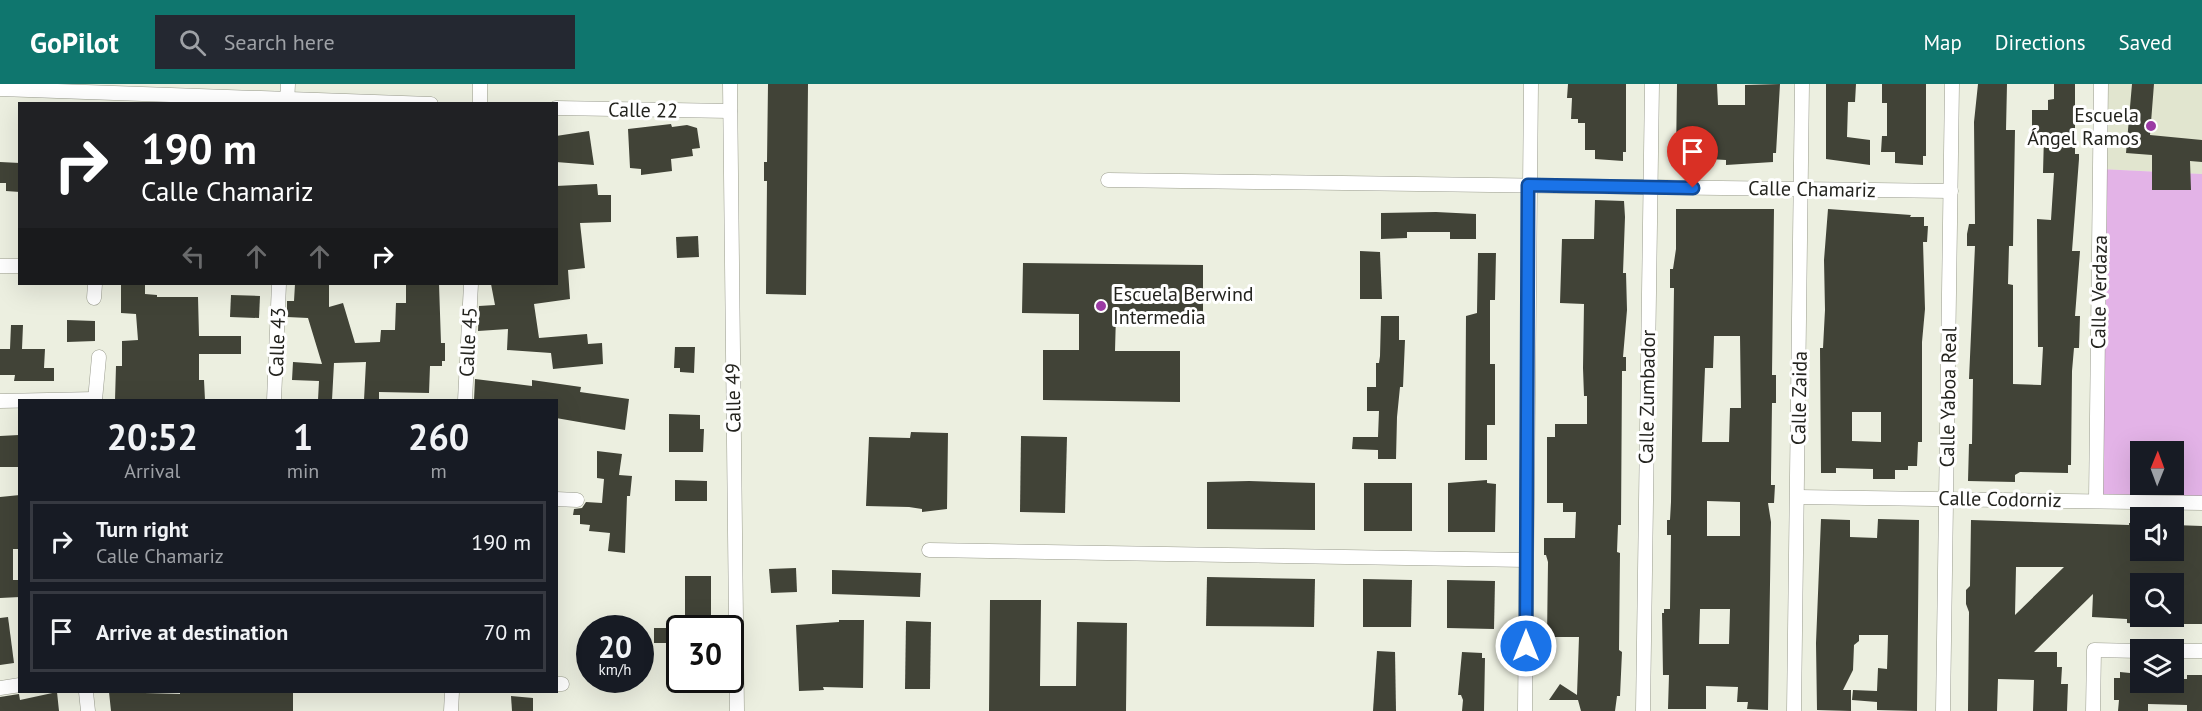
<!DOCTYPE html>
<meta charset="utf-8">
<style>
body{margin:0;font-family:"PT Sans",sans-serif;background:#242831;color:#f1f3f6;height:100vh;display:flex;flex-direction:column;font-size:22px;white-space:nowrap}
*{box-sizing:border-box;margin:0}
p{font-size:20px;color:#9ea1a6}
.icon{flex:none;width:33px;height:33px;fill:none;stroke:currentColor;stroke-width:2;stroke-linecap:round;stroke-linejoin:round}
.map{position:relative;flex:1;overflow:hidden}
.details{position:absolute;left:18px;top:315px;width:540px;height:294px;display:flex;flex-direction:column;background:#171b24;border-radius:0px;box-shadow:0 6px 24px #0002}
.details>*{flex:none}
.guide{position:absolute;left:18px;top:18px;width:540px;height:183px;border-radius:0px;box-shadow:0 6px 24px #0002;background:#202124;color:#fff;overflow:hidden}
.needle{width:39px;rotate:1deg}
.controls{position:absolute;left:2130px;top:357px;display:grid;gap:12px}
.controls a{display:grid;place-items:center;width:54px;height:54px;border-radius:0px;background:#171b24;box-shadow:0 6px 24px #0002;font-size:30px}
.speed{position:absolute;left:576px;top:531px;display:flex;gap:12px;font-size:30px;font-weight:700;text-align:center}
.speed>*{display:grid;place-content:center;width:78px;height:78px;border-radius:50%;background:#171b24;box-shadow:0 6px 24px #0002;line-height:1}
.speed small{font-size:15px;font-weight:400}
.speed .limit{border:3px solid #111;border-radius:9px;background:#fff;color:#111}
.pin{position:absolute;display:grid;place-items:center;width:51px;height:51px;color:#fff;margin:-62px -26px;border-radius:50% 50% 50% 0;rotate:-45deg;box-shadow:0 0 6px #0007}
.pin .icon{rotate:45deg}
.me{position:absolute;width:66px;margin:-33px;rotate:0deg;stroke-linejoin:round;filter:drop-shadow(0 0 4px #0008)}
.turn{display:flex;align-items:center;gap:21px;height:126px;padding:0 24px;font-size:27px}
.turn .icon{width:78px;height:78px;stroke-width:2.5}
.turn b{display:block;font-size:42px;line-height:51px}
.lanes{display:flex;align-items:center;height:57px;padding:0 24px;background:#0003;justify-content:center;gap:30px;direction:ltr}
.lanes .off{opacity:.35}
.eta{display:flex;justify-content:space-evenly;align-items:center;height:102px;text-align:center}
.eta b{font-size:36px;font-weight:700;line-height:42px}
ul{padding:0;list-style:none}
li{display:flex;align-items:center;gap:18px;height:81px;margin:0 12px 9px;padding:0 12px;border:3px solid #363941;border-radius:0px}
li div{flex:1}
li b{display:block;font-size:22px}
li em{font-style:normal}
header{display:flex;align-items:center;gap:36px;box-sizing:border-box;height:84px;padding:0 30px;background:#0f766e;color:#fff}
header strong{font-size:28px}
nav{display:flex;gap:33px;margin-inline-start:auto;font-size:21px}
.search{width:420px;height:54px;background:#242831;display:flex;align-items:center;gap:15px;box-sizing:border-box;padding:0 21px;border-radius:0px;color:#9ea1a6;font-size:22px}
.map>svg:first-child{display:block}
</style>
<header>
<strong>GoPilot</strong>
<div class="search"><svg class="icon" aria-label="search" viewBox="0 0 24 24"><circle cx="10" cy="10" r="6"/><path d="M15 15l6 6"/></svg>Search here</div>
<nav><a>Map</a><a>Directions</a><a>Saved</a></nav>
</header>
<div class="map">
<svg width="2202" height="627" viewBox="0 0 2202 627">
<rect width="100%" height="100%" fill="#ecefe0"/>
<polygon fill="#e1e5cf" points="2101,0 2202,0 2202,90 2100,85"/>
<path fill="#e3b3e7" fill-rule="evenodd" d="M2100,85L2202,90V418L2096,416ZM2140,368H2174V400H2140Z"/>
<g fill="#414337" fill-rule="evenodd">
<polygon points="768,0 808,0 806,211 766,210 767,97 764,97 764,78 767,78"/>
<polygon points="1568,0 1626,0 1626,68 1623,68 1623,77 1595,75 1595,66 1585,66 1585,39 1578,39 1578,35 1571,35 1572,14 1567,14"/>
<polygon points="1677,0 1717,0 1718,21 1745,21 1745,1 1780,0 1776,69 1773,69 1773,78 1726,81 1726,76 1676,73"/>
<polygon points="1826,0 1856,0 1855,18 1848,18 1847,53 1870,56 1870,81 1826,75"/>
<polygon points="1882,0 1926,0 1926,72 1923,72 1923,81 1895,79 1895,68 1881,68 1882,52 1887,52 1887,19 1882,19"/>
<polygon points="1978,0 2007,0 2006,46 2015,46 2013,162 2009,162 2008,200 2013,201 2013,300 2041,301 2043,263 2038,263 2037,135 2051,136 2054,89 2043,89 2044,51 2032,50 2032,26 2048,26 2048,16 2054,15 2054,0 2075,0 2075,70 2079,70 2079,75 2072,167 2080,167 2075,232 2080,232 2079,264 2074,264 2072,287 2071,381 2068,381 2068,389 2020,388 2015,391 2015,398 1968,397 1969,360 1972,360 1973,295 1969,295 1975,162 1967,162 1967,150 1969,140 1975,140 1974,38"/>
<polygon points="2132,0 2154,0 2150,51 2202,56 2202,78 2190,77 2191,106 2152,106 2152,71 2126,69"/>
<polygon points="671,40 672,43 687,41 697,44 700,64 692,65 693,72 671,75 672,87 641,91 641,85 630,84 628,45"/>
<polygon points="589,47 594,81 556,78 556,52"/>
<polygon points="0,78 20,79 20,108 6,107 6,99 0,99"/>
<polygon points="597,100 598,111 611,111 611,138 580,139 585,184 568,186 570,215 534,220 539,254 587,250 588,260 602,259 603,280 553,285 551,269 507,266 508,245 478,247 479,222 495,221 491,200 556,200 556,102"/>
<polygon points="1595,116 1624,117 1625,133 1623,189 1626,189 1627,226 1623,273 1626,273 1626,287 1622,287 1621,441 1618,441 1617,468 1620,469 1619,566 1622,568 1620,612 1617,612 1615,627 1581,627 1578,616 1549,616 1560,600 1577,611 1579,553 1547,553 1548,478 1546,471 1544,471 1544,454 1575,454 1576,428 1563,428 1563,419 1547,419 1547,353 1555,353 1555,340 1587,340 1587,312 1584,312 1583,284 1584,220 1560,219 1562,155 1594,155"/>
<path d="M1676,125H1774L1772,291H1776V319H1772L1771,393V401H1775L1774,419H1768L1771,438L1768,626L1747,625L1748,618H1737L1738,603L1706,602V625H1668L1669,591H1663L1662,529H1664V525H1670L1671,451H1667V436H1670L1671,418L1674,204H1670V185H1673L1676,165ZM1714,252H1740L1741,324H1730L1729,358H1702L1705,284H1713ZM1707,417L1740,418V452H1707ZM1700,525H1730L1729,560H1699Z"/>
<path d="M1828,125L1911,131L1910,133H1924V142H1928L1927,158H1923L1925,225L1922,258V358H1918L1917,382H1908V386H1895V395H1873V385L1836,384V389H1821L1820,264H1823L1825,226L1824,176ZM1852,328H1881V358L1852,357Z"/>
<polygon points="1436,128 1476,130 1476,155 1450,155 1450,148 1407,148 1407,154 1381,155 1381,129"/>
<polygon points="698,152 699,173 677,174 676,153"/>
<polygon points="1360,167 1380,168 1382,215 1360,215"/>
<polygon points="1478,169 1496,169 1495,216 1490,216 1490,280 1495,280 1495,341 1487,341 1487,376 1465,376 1466,232 1477,229"/>
<polygon points="1023,179 1203,181 1203,231 1116,230 1115,267 1180,267 1180,318 1043,316 1043,266 1079,266 1079,230 1022,229"/>
<polygon points="121,200 145,200 145,210 157,211 157,213 198,213 199,252 241,252 241,270 199,270 199,296 204,296 205,316 115,316 116,282 122,282 122,257 138,256 136,230 121,229"/>
<polygon points="295,200 329,200 329,223 343,219 355,259 380,258 381,246 395,246 396,219 406,219 406,200 439,200 441,259 445,259 445,277 442,277 442,282 430,282 429,309 379,308 379,316 364,316 366,278 334,279 332,316 318,316 319,297 292,296 293,278 322,280 308,234 287,233 287,217 294,217"/>
<polygon points="231,211 260,212 259,234 230,233"/>
<polygon points="1381,232 1399,232 1399,256 1405,256 1403,303 1400,303 1397,333 1396,375 1378,375 1378,366 1352,365 1353,353 1378,353 1379,327 1367,327 1367,303 1376,303 1376,279 1379,279 1380,272"/>
<polygon points="67,236 95,237 95,257 67,258"/>
<polygon points="11,241 23,241 22,265 45,265 44,284 54,284 54,297 14,297 15,291 0,291 0,265 10,265"/>
<polygon points="675,263 695,263 694,289 680,288 680,284 674,284"/>
<polygon points="475,295 532,302 532,296 581,303 580,308 629,315 625,346 556,334 556,316 474,316"/>
<polygon points="669,330 700,331 700,345 704,345 703,368 669,368"/>
<polygon points="911,348 948,349 947,425 922,428 922,425 909,423 866,422 869,353 910,354"/>
<polygon points="19,351 19,383 0,383 0,352"/>
<polygon points="1021,352 1067,353 1065,429 1020,428"/>
<polygon points="597,367 622,370 619,391 632,392 630,412 627,412 625,469 608,467 610,449 589,447 590,441 580,440 580,431 573,431 574,425 582,424 586,418 602,419 604,395 597,394"/>
<polygon points="675,396 707,397 707,417 675,417"/>
<polygon points="1487,396 1487,399 1496,400 1495,448 1448,448 1448,399"/>
<polygon points="1249,397 1315,399 1315,446 1207,445 1207,398"/>
<rect x="1364" y="399" width="48" height="48"/>
<polygon points="20,411 20,465 13,465 13,496 20,496 20,513 0,514 0,413"/>
<polygon points="1821,435 1850,436 1850,453 1877,454 1878,435 1919,436 1917,627 1877,626 1877,618 1852,616 1853,606 1877,607 1878,584 1887,585 1888,551 1859,551 1859,557 1854,561 1853,586 1843,606 1851,606 1851,627 1817,626 1816,559"/>
<path d="M1971,436L2129,441V439H2140V466H2174V441L2202,442V540H2174V500H2140V540L2127,539V535L2092,533L2093,510L2034,568H2057V583H2062L2061,600H2068L2067,627H2033L2034,596L1998,595L1997,627H1968L1969,528L1966,520V506L1970,502ZM2016,483H2064L2015,531Z"/>
<polygon points="796,484 797,508 771,509 769,485"/>
<polygon points="832,486 921,489 920,513 832,510"/>
<rect x="685" y="492" width="26" height="52"/>
<polygon points="1207,493 1315,495 1314,543 1206,542"/>
<polygon points="1363,495 1412,496 1411,543 1363,543"/>
<polygon points="1447,496 1495,497 1494,545 1447,544"/>
<polygon points="990,516 1041,516 1040,602 1076,602 1077,538 1127,539 1126,627 989,627"/>
<polygon points="8,533 14,579 0,581 0,534"/>
<polygon points="839,536 864,536 863,604 823,603 824,606 799,607 796,541 839,538"/>
<polygon points="906,537 931,538 930,605 905,605"/>
<rect x="654" y="544" width="26" height="15"/>
<polygon points="1377,567 1395,568 1396,627 1373,627"/>
<polygon points="1462,568 1482,569 1482,574 1485,574 1484,627 1462,627 1463,616 1461,611 1458,611"/>
<polygon points="2120,588 2140,590 2140,598 2178,598 2178,595 2187,595 2187,591 2202,591 2202,627 2187,627 2187,621 2148,620 2148,627 2118,627 2119,616 2114,616 2114,594 2120,594"/>
<polygon points="57,608 59,627 0,627 0,613 19,610 20,616"/>
<polygon points="109,608 180,610 180,608 293,608 293,627 111,627"/>
<polygon points="511,612 533,614 533,627 512,627"/>
</g>
<g fill="none" stroke-linecap="round" stroke-linejoin="round">
<g stroke="#9a9c8e" stroke-width="15">
<g id="minor">
<polyline points="730,0 737,627"/>
<polyline points="0,5 431,20"/>
<polyline points="287,20 288,0"/>
<polyline points="480,20 480,0"/>
<polyline points="556,24 730,27"/>
<polyline points="1108,96 1951,107"/>
<polyline points="0,182 20,182"/>
<polyline points="94,214 95,200"/>
<polyline points="95,316 99,273"/>
<polyline points="274,316 279,200"/>
<polyline points="465,316 471,200"/>
<polyline points="0,317 95,315"/>
<polyline points="1798,413 2202,419"/>
<polyline points="556,415 577,416"/>
<polyline points="2096,416 2101,0"/>
<polyline points="929,466 1526,476"/>
<polyline points="2174,567 2202,567"/>
<polyline points="556,600 562,600"/>
<polyline points="0,604 20,601"/>
<polyline points="86,608 88,627"/>
<polyline points="451,627 452,608"/>
<polyline points="1525,627 1531,0"/>
<polyline points="1643,627 1652,0"/>
<polyline points="1794,627 1802,0"/>
<polyline points="1943,627 1952,0"/>
<polyline points="2093,627 2094,566 2140,567"/>
</g>
</g>
<use href="#minor" stroke="#fff" stroke-width="14"/>
</g>
<g fill="none" stroke-linecap="round" stroke-linejoin="round">
<g stroke="#114b97" stroke-width="15">
<polyline id="route" points="1526,562 1528,101 1693,104"/>
</g>
<use href="#route" stroke="#1a73e8" stroke-width="10"/>
</g>
<g fill="#9b3ba4" stroke="#fff" stroke-width="2">
<circle cx="2151" cy="42" r="6"/>
<circle cx="1101" cy="222" r="6"/>
</g>
<g text-anchor="middle" stroke-width="6" stroke-linejoin="round" paint-order="stroke">
<g font-size="20" fill="#23231e" stroke="#fff">
<text transform="translate(643 26) rotate(1)" y="7">Calle 22</text>
<text transform="translate(1812 105) rotate(1)" y="7">Calle Chamariz</text>
<text transform="translate(2099 208) rotate(-89)" y="7">Calle Verdaza</text>
<text transform="translate(277 258) rotate(-88)" y="7">Calle 43</text>
<text transform="translate(468 258) rotate(-87)" y="7">Calle 45</text>
<text transform="translate(1647 313) rotate(-89)" y="7">Calle Zumbador</text>
<text transform="translate(1948 313) rotate(-89)" y="7">Calle Yaboa Real</text>
<text transform="translate(733 314) rotate(-91)" y="7">Calle 49</text>
<text transform="translate(1799 314) rotate(-89)" y="7">Calle Zaida</text>
<text transform="translate(2000 415) rotate(1)" y="7">Calle Codorniz</text>
</g>
<g font-size="20" fill="#23231e" stroke="#fff" text-anchor="end">
<text x="2139" y="38">Escuela<tspan x="2139" dy="23">Ángel Ramos</tspan></text>
<text x="1113" y="217" text-anchor="start">Escuela Berwind<tspan x="1113" dy="23">Intermedia</tspan></text>
</g>
</g>
</svg>
<div class="controls">
<a><svg class="needle" viewBox="-14 -14 28 28"><path d="M0-13l5 13h-10z" fill="#e53935"/><path d="M0 13l5-13h-10z" fill="#9ea1a6"/></svg></a>
<a><svg class="icon" aria-label="sound" viewBox="0 0 24 24"><path d="M4 9h4l5-4v14l-5-4H4zM17 9q2 3 0 6"/></svg></a>
<a><svg class="icon" aria-label="search" viewBox="0 0 24 24"><circle cx="10" cy="10" r="6"/><path d="M15 15l6 6"/></svg></a>
<a><svg class="icon" aria-label="layers" viewBox="0 0 24 24"><path d="M12 4l9 5-9 5-9-5zM3 14l9 5 9-5"/></svg></a>
</div>
<div class="speed"><div>20<small>km/h</small></div><div class="limit">30</div></div>
<div class="pin" style="left:1693px;top:104px;background:#d93025"><svg class="icon" aria-label="arrive" viewBox="0 0 24 24"><path d="M6 21V4h12l-3 4 3 4H6"/></svg></div>
<svg class="me" style="left:1526px;top:562px" viewBox="-20 -20 40 40"><circle r="17" fill="#1a73e8" stroke="#fff" stroke-width="3"/><path d="M0-11L8 9 0 5-8 9z" fill="#fff"/></svg>
<div class="guide">
<div class="turn"><svg class="icon" aria-label="right" viewBox="0 0 24 24"><path d="M7 20v-9h11M14 6l5 5-5 5"/></svg><div><b>190 m</b>Calle Chamariz</div></div>
<div class="lanes"><svg class="icon off" aria-label="left" viewBox="0 0 24 24"><path d="M17 20v-9H6M10 6l-5 5 5 5"/></svg><svg class="icon off" aria-label="ahead" viewBox="0 0 24 24"><path d="M12 20V5M6 11l6-6 6 6"/></svg><svg class="icon off" aria-label="ahead" viewBox="0 0 24 24"><path d="M12 20V5M6 11l6-6 6 6"/></svg><svg class="icon" aria-label="right" viewBox="0 0 24 24"><path d="M7 20v-9h11M14 6l5 5-5 5"/></svg></div>
</div>
<section class="details">
<div class="eta">
<div><b>20:52</b><p>Arrival</p></div>
<div><b>1</b><p>min</p></div>
<div><b>260</b><p>m</p></div>
</div>
<ul>
<li><svg class="icon" aria-label="right" viewBox="0 0 24 24"><path d="M7 20v-9h11M14 6l5 5-5 5"/></svg><div><b>Turn right</b><p>Calle Chamariz</p></div><em>190 m</em></li>
<li><svg class="icon" aria-label="arrive" viewBox="0 0 24 24"><path d="M6 21V4h12l-3 4 3 4H6"/></svg><div><b>Arrive at destination</b></div><em>70 m</em></li>
</ul>
</section>
</div>
